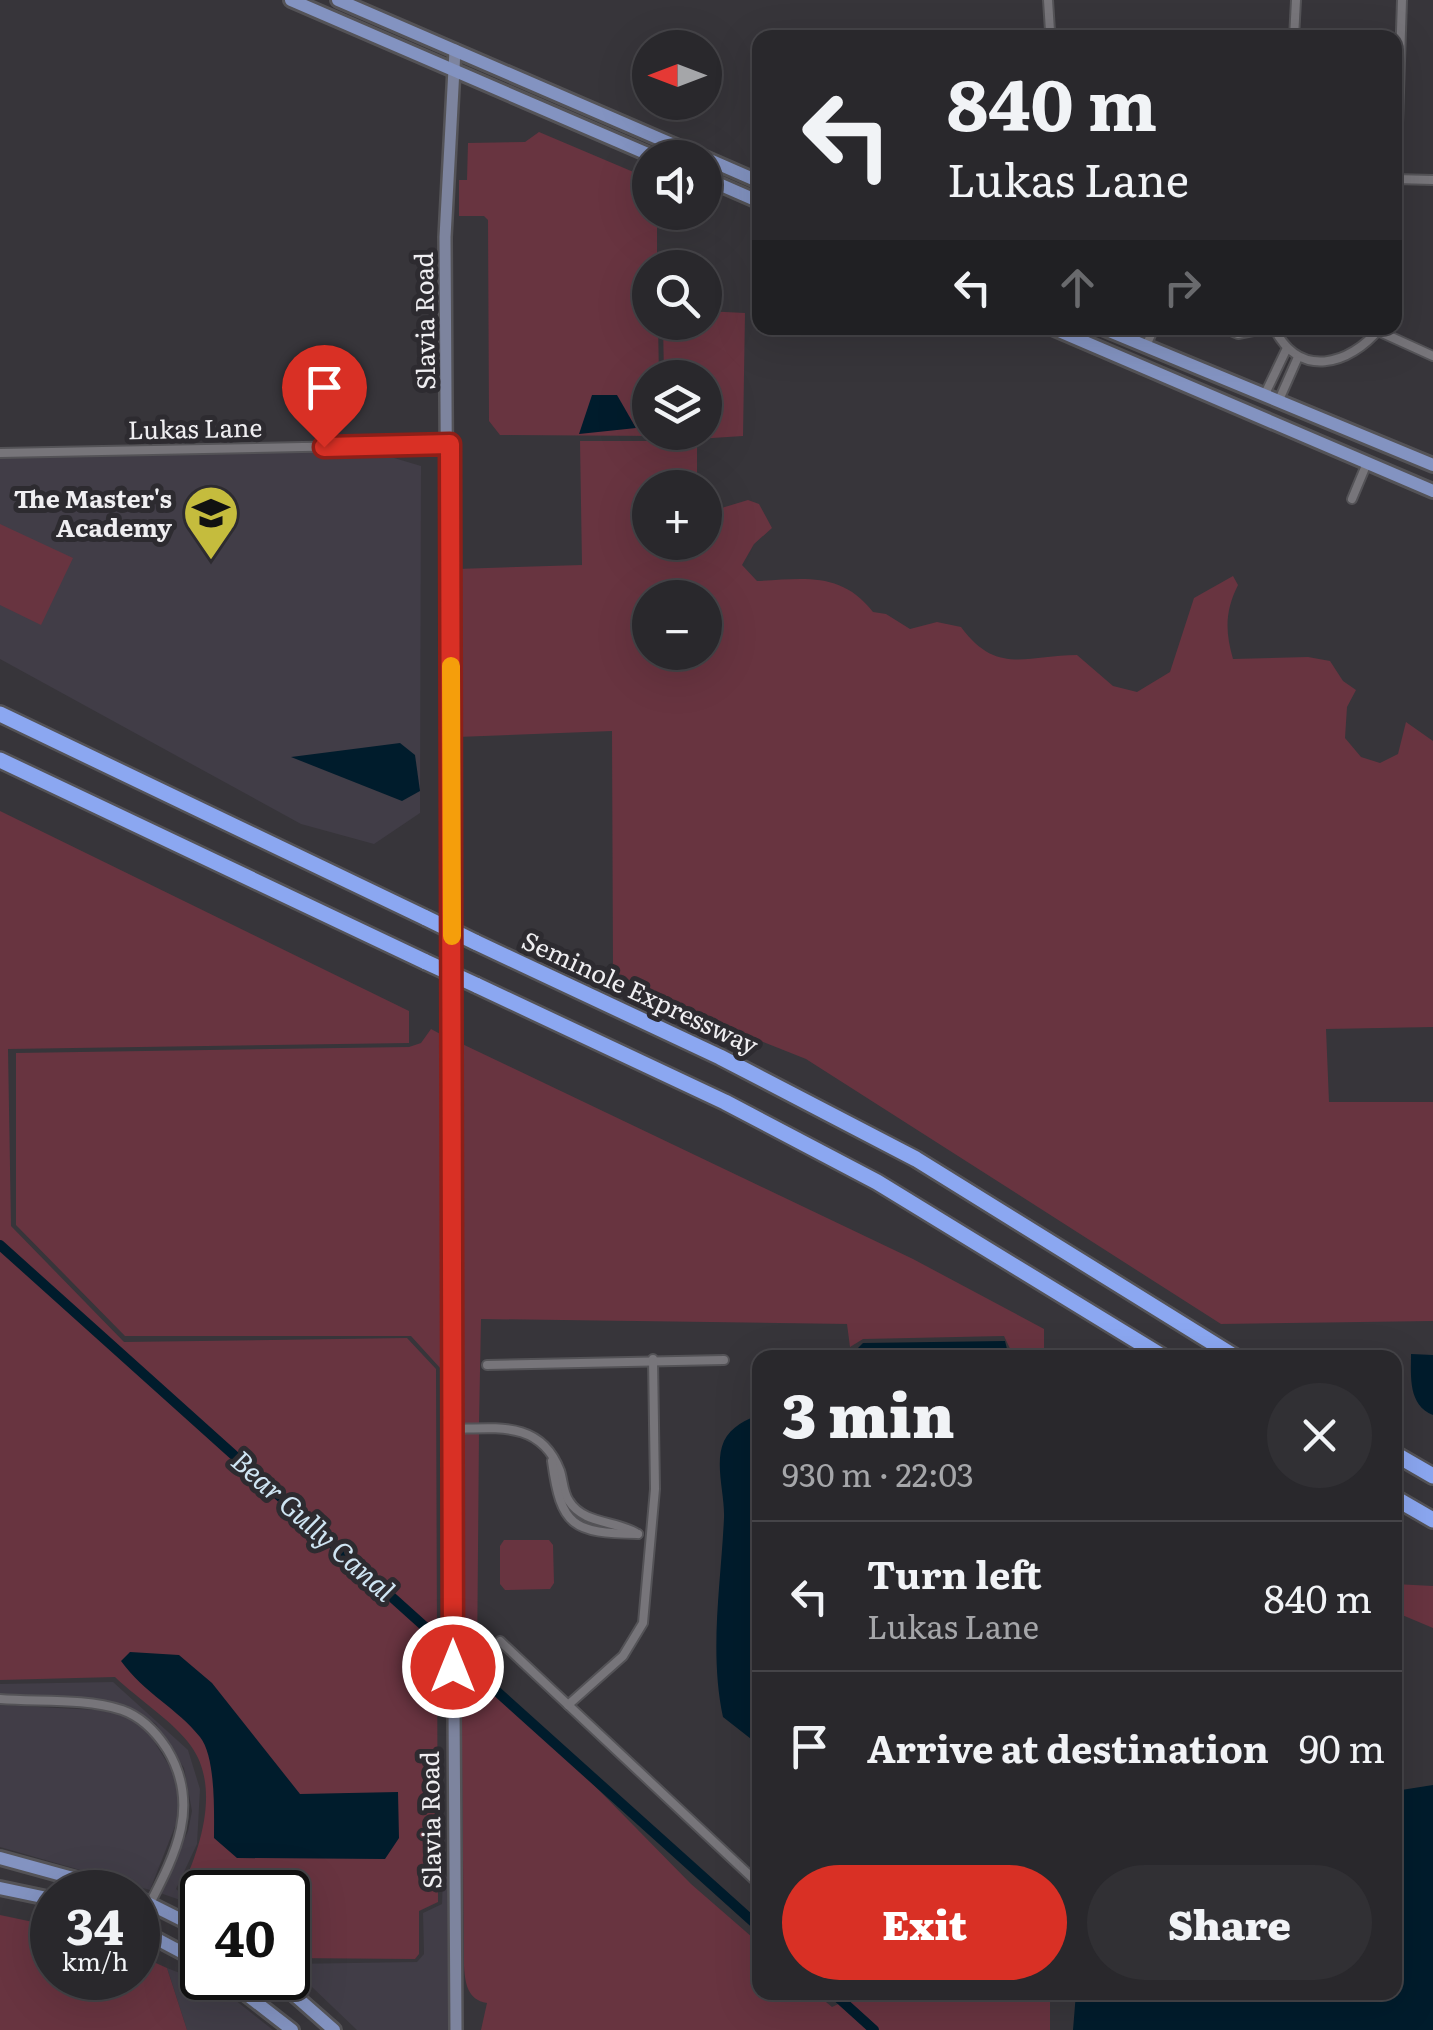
<!DOCTYPE html>
<meta charset="utf-8">
<style>
body{margin:0;font-family:Literata,serif;background:#313034;color:#f1f3f6;height:100vh;display:flex;flex-direction:column;font-size:38px;white-space:nowrap}
*{box-sizing:border-box;margin:0}
p{font-size:32px;color:#a5a6a9}
.icon{flex:none;width:55px;height:55px;fill:none;stroke:currentColor;stroke-width:2;stroke-linecap:round;stroke-linejoin:round}
.map{position:relative;flex:1;overflow:hidden}
.panel{position:absolute;left:752px;top:1350px;width:650px;height:650px;display:flex;flex-direction:column;background:#29282c;border-radius:20px;box-shadow:0 10px 40px #0002,0 0 0 2px #454448}
.panel>*{flex:none}
.guide{position:absolute;left:752px;top:30px;width:650px;height:305px;border-radius:20px;box-shadow:0 10px 40px #0002,0 0 0 2px #454448;background:#29282c;color:#f1f3f6;overflow:hidden}
.needle{width:65px;rotate:270deg}
.buttons{position:absolute;left:632px;top:30px;display:grid;gap:20px}
.buttons a{display:grid;place-items:center;width:90px;height:90px;border-radius:50%;background:#29282c;box-shadow:0 10px 40px #0002,0 0 0 2px #454448;font-size:50px}
.speed{position:absolute;left:30px;top:1870px;display:flex;gap:20px;font-size:50px;font-weight:700;text-align:center}
.speed>*{display:grid;place-content:center;width:130px;height:130px;border-radius:50%;background:#29282c;box-shadow:0 10px 40px #0002,0 0 0 2px #454448;line-height:1}
.speed small{font-size:25px;font-weight:400}
.speed .limit{border:5px solid #111;border-radius:15px;background:#fff;color:#111}
.pin{position:absolute;display:grid;place-items:center;width:85px;height:85px;color:#fff;margin:-102px -42px;border-radius:50% 50% 50% 0;rotate:-45deg;box-shadow:0 0 10px #0007}
.pin .icon{rotate:45deg}
.me{position:absolute;width:110px;margin:-55px;rotate:0deg;stroke-linejoin:round;filter:drop-shadow(0 0 8px #0008)}
.turn{display:flex;align-items:center;gap:35px;height:210px;padding:0 30px;font-size:45px}
.turn .icon{width:130px;height:130px;stroke-width:2.5}
.turn b{display:block;font-size:70px;line-height:85px}
.lanes{display:flex;align-items:center;height:95px;padding:0 30px;background:#0003;justify-content:center;gap:50px;direction:ltr}
.lanes .off{opacity:.35}
.round{display:grid;place-items:center;flex:none;width:105px;height:105px;border-radius:52px;background:#313034}
.summary{display:flex;align-items:center;justify-content:space-between;height:170px;padding:0 30px}
h1{font-size:60px;font-weight:800;line-height:75px}
.action{display:flex;gap:20px;margin-top:auto;padding:20px 30px}
.action a{flex:1;height:115px;border-radius:60px;background:#d93025;color:#fff;font-size:40px;font-weight:800;line-height:115px;text-align:center}
.action a+a{background:#313034;color:#f1f3f6}
ul{padding:0;list-style:none}
li{display:flex;align-items:center;gap:30px;height:150px;padding:0 30px;border-top:2px solid #454448}
li div{flex:1}
li b{display:block;font-size:38px}
li em{font-style:normal}
.map>svg:first-child{display:block}
</style>
<div class="map">
<svg width="1433" height="2030" viewBox="0 0 1433 2030">
<rect width="100%" height="100%" fill="#37353a"/>
<g fill="#413d47">
<polygon points="354,446 421,466 420,813 374,844 301,824 0,659 0,453"/>
<polygon points="113,1682 188,1750 200,1789 197,1844 176,1889 188,1899 186,1902 160,1893 188,1831 192,1811 184,1768 156,1724 128,1706 99,1700 0,1695 0,1684"/>
<polygon points="0,1705 98,1710 122,1715 147,1730 173,1772 181,1811 150,1890 0,1847"/>
<polygon points="443,1876 449,1877 450,2030 357,2030 288,1964 417,1962 424,1954 423,1913 442,1904"/>
<polygon points="167,1968 221,1989 273,2030 187,2030"/>
</g>
<g fill="#683440" fill-rule="evenodd">
<polygon points="539,132 650,179 650,212 657,213 657,267 650,268 650,322 658,323 659,377 650,378 650,432 660,436 500,435 489,421 488,220 484,216 459,216 459,180 467,180 468,143 525,142"/>
<path d="M705,311L745,313L743,436L697,439V487L650,488V542H705V513L748,500L759,504L772,528L754,544L742,565L757,581C804,579 841,571 873,612L886,614L910,629L937,622L961,627C997,676 1027,655 1077,655L1113,686L1137,692L1170,672L1194,598L1233,576L1238,585C1225,611 1225,631 1233,659L1308,657L1330,661L1343,681L1356,690L1347,707L1345,738L1361,757L1380,763L1398,754L1406,722L1433,741V1027L1326,1029L1329,1102H1433V1321L1221,1324L806,1059L731,1029L613,972L612,731L457,737L456,569L582,565L580,441H657L665,433L705,432V378L664,377L663,323L705,322ZM650,598H705V652H650Z"/>
<polygon points="0,524 73,558 41,625 0,605"/>
<path d="M0,811L409,1011V1043L8,1049L11,1226L124,1342L407,1338L436,1369L438,1902L419,1911V1954L415,1959L288,1958V1892H202V1902L181,1890C200,1849 221,1788 191,1746C173,1721 138,1699 115,1677L0,1680Z"/>
<polygon points="431,1029 446,1037 447,1671 442,1667 441,1369 411,1336 125,1336 16,1225 16,1053 409,1047 421,1043"/>
<polygon points="458,1042 913,1259 1044,1329 1044,1357 1014,1357 1004,1336 863,1339 850,1347 847,1324 481,1319 479,1423 459,1424"/>
<path d="M479,1433L477,1666L691,1884L760,1944V1992L815,1993L832,2007L862,1993H1050V2030H481L487,2003C467,2000 465,1982 464,1966L459,1434Z"/>
<polygon points="504,1540 549,1540 553,1545 554,1583 550,1589 505,1590 500,1584 500,1546"/>
<polygon points="1395,1584 1433,1586 1433,1628 1395,1612"/>
<polygon points="0,1915 52,1926 52,1978 138,1978 138,1955 167,1968 187,2030 0,2030"/>
</g>
<g fill="#001c2c">
<polygon points="592,395 617,395 636,428 579,434"/>
<polygon points="400,743 415,755 420,791 402,801 291,757"/>
<polygon points="1005,1341 1009,1357 849,1357 863,1343"/>
<path d="M1411,1354L1433,1355V1415C1408,1405 1411,1377 1411,1354Z"/>
<path d="M760,1415V1746L723,1717C709,1651 721,1584 724,1518C725,1494 714,1463 724,1441C731,1427 746,1419 760,1415Z"/>
<path d="M130,1652L179,1655L212,1683L300,1794L398,1792L399,1838L385,1859L237,1858L214,1838C214,1813 216,1757 200,1737C178,1709 144,1693 121,1661Z"/>
<polygon points="1433,1785 1433,2030 1073,2030 1076,1993 1395,1992 1395,1791"/>
</g>
<g fill="none" stroke-linecap="round" stroke-linejoin="round">
<g stroke="#001c2c" stroke-width="10">
<polyline points="0,1245 760,1928"/>
<polyline points="832,1992 874,2030"/>
</g>
<g stroke="#545357" stroke-width="12">
<g id="street">
<polyline points="1048,0 1050,31 1057,38"/>
<polyline points="1294,38 1296,0"/>
<polyline points="1395,179 1433,180"/>
<polyline points="1395,215 1402,0"/>
<polyline points="1224,328 1238,334 1268,328"/>
<path d="M1274,328C1299,379 1349,366 1380,328"/>
<polyline points="1378,331 1433,356"/>
<polyline points="1146,346 1154,328"/>
<polyline points="1265,394 1286,350"/>
<polyline points="1279,400 1298,357"/>
<polyline points="0,453 450,444"/>
<polyline points="1352,499 1367,463"/>
<polyline points="487,1365 724,1360"/>
<path d="M454,1429C498,1428 541,1421 560,1471C563,1480 563,1493 569,1501C584,1525 617,1520 638,1534"/>
<path d="M552,1461C561,1527 573,1533 638,1534"/>
<polyline points="500,1641 760,1885"/>
<path d="M0,1699C39,1702 85,1698 122,1710C142,1717 156,1732 167,1749C206,1813 167,1868 138,1927"/>
<polyline points="568,1705 623,1656 643,1623 655,1489 653,1359"/>
</g>
</g>
<g stroke="#545357" stroke-width="16">
<polyline id="secondary" points="455,50 445,237 456,2030"/>
</g>
<g stroke="#545357" stroke-width="18">
<g id="primary">
<polyline points="291,0 657,158"/>
<polyline points="338,0 704,158"/>
<polyline points="705,158 760,182"/>
<polyline points="705,178 760,202"/>
<polyline points="1052,328 1433,491"/>
<polyline points="1102,328 1433,465"/>
<polyline points="0,1858 124,1892"/>
<polyline points="0,1888 52,1899"/>
<polyline points="138,1898 202,1930"/>
<polyline points="138,1929 202,1963"/>
<polyline points="225,1978 292,2030"/>
<polyline points="275,1978 334,2030"/>
</g>
</g>
<g stroke="#545357" stroke-width="20">
<g id="highway">
<polyline points="0,714 426,918"/>
<polyline points="0,760 426,962"/>
<polyline points="475,942 720,1057 916,1159 1237,1358"/>
<polyline points="476,985 725,1102 877,1182 1165,1358"/>
<polyline points="1395,1454 1433,1476"/>
<polyline points="1395,1498 1433,1520"/>
</g>
</g>
<use href="#street" stroke="#77757a" stroke-width="8"/>
<use href="#secondary" stroke="#7d849e" stroke-width="11"/>
<use href="#primary" stroke="#8393c1" stroke-width="12"/>
<use href="#highway" stroke="#8ba7f1" stroke-width="15"/>
<g stroke="#545357" stroke-width="20" stroke-linecap="butt">
<g id="highway-bridge">
<polyline points="426,918 475,942"/>
<polyline points="426,962 476,985"/>
</g>
</g>
<use href="#highway-bridge" stroke="#8ba7f1" stroke-width="15"/>
</g>
<g fill="none" stroke-linecap="round" stroke-linejoin="round">
<g stroke="#8d1f18" stroke-width="25">
<polyline id="route" points="324,447 450,444 453,1667"/>
</g>
<use href="#route" stroke="#d93025" stroke-width="18"/>
<polyline stroke="#f59e0b" stroke-width="18" points="451,666 452,936"/>
</g>
<defs>
<g id="school-pin" transform="scale(2.875)"><path d="M0 17L-7.5 6A9.5 9.5 0 1 1 7.5 6Z" fill="#c5bc3d" stroke="#2d2b30"/><path d="M0-5L7-2L0 1L-7-2ZM-4 1L0 2.5L4 1V4Q0 6-4 4Z" fill="#111"/></g>
</defs>
<g fill-rule="evenodd">
<use href="#school-pin" x="211" y="513"/>
</g>
<g text-anchor="middle" stroke-width="10" stroke-linejoin="round" paint-order="stroke">
<g font-size="25" fill="#efeef1" stroke="#2d2b30">
<text transform="translate(425 321) rotate(-91)" y="9">Slavia Road</text>
<text transform="translate(195 429) rotate(-1)" y="9">Lukas Lane</text>
<text transform="translate(640 993) rotate(25)" y="9">Seminole Expressway</text>
<text transform="translate(431 1820) rotate(-91)" y="9">Slavia Road</text>
</g>
<g font-size="25" font-weight="bold" fill="#efeef1" stroke="#2d2b30" text-anchor="end">
<text x="172" y="508">The Master's<tspan x="172" dy="29">Academy</tspan></text>
</g>
<g font-size="28" font-style="italic" fill="#cfe5f3" stroke="#2d2b30">
<text transform="translate(313 1526) rotate(42)" y="10">Bear Gully Canal</text>
</g>
</g>
</svg>
<div class="buttons">
<a><svg class="needle" viewBox="-14 -14 28 28"><path d="M0-13l5 13h-10z" fill="#e53935"/><path d="M0 13l5-13h-10z" fill="#a5a6a9"/></svg></a>
<a><svg class="icon" aria-label="sound" viewBox="0 0 24 24"><path d="M4 9h4l5-4v14l-5-4H4zM17 9q2 3 0 6"/></svg></a>
<a><svg class="icon" aria-label="search" viewBox="0 0 24 24"><circle cx="10" cy="10" r="6"/><path d="M15 15l6 6"/></svg></a>
<a><svg class="icon" aria-label="layers" viewBox="0 0 24 24"><path d="M12 4l9 5-9 5-9-5zM3 14l9 5 9-5"/></svg></a>
<a>+</a>
<a>−</a>
</div>
<div class="speed"><div>34<small>km/h</small></div><div class="limit">40</div></div>
<div class="pin" style="left:324px;top:447px;background:#d93025"><svg class="icon" aria-label="arrive" viewBox="0 0 24 24"><path d="M6 21V4h12l-3 4 3 4H6"/></svg></div>
<svg class="me" style="left:453px;top:1667px" viewBox="-20 -20 40 40"><circle r="17" fill="#d93025" stroke="#fff" stroke-width="3"/><path d="M0-11L8 9 0 5-8 9z" fill="#fff"/></svg>
<div class="guide">
<div class="turn"><svg class="icon" aria-label="left" viewBox="0 0 24 24"><path d="M17 20v-9H6M10 6l-5 5 5 5"/></svg><div><b>840 m</b>Lukas Lane</div></div>
<div class="lanes"><svg class="icon" aria-label="left" viewBox="0 0 24 24"><path d="M17 20v-9H6M10 6l-5 5 5 5"/></svg><svg class="icon off" aria-label="ahead" viewBox="0 0 24 24"><path d="M12 20V5M6 11l6-6 6 6"/></svg><svg class="icon off" aria-label="right" viewBox="0 0 24 24"><path d="M7 20v-9h11M14 6l5 5-5 5"/></svg></div>
</div>
<section class="panel">
<div class="summary"><div><h1>3 min</h1><p>930 m · 22:03</p></div><a class="round"><svg class="icon" aria-label="close" viewBox="0 0 24 24"><path d="M6 6l12 12M18 6L6 18"/></svg></a></div>
<ul>
<li><svg class="icon" aria-label="left" viewBox="0 0 24 24"><path d="M17 20v-9H6M10 6l-5 5 5 5"/></svg><div><b>Turn left</b><p>Lukas Lane</p></div><em>840 m</em></li>
<li><svg class="icon" aria-label="arrive" viewBox="0 0 24 24"><path d="M6 21V4h12l-3 4 3 4H6"/></svg><div><b>Arrive at destination</b></div><em>90 m</em></li>
</ul>
<div class="action"><a>Exit</a><a>Share</a></div>
</section>
</div>
